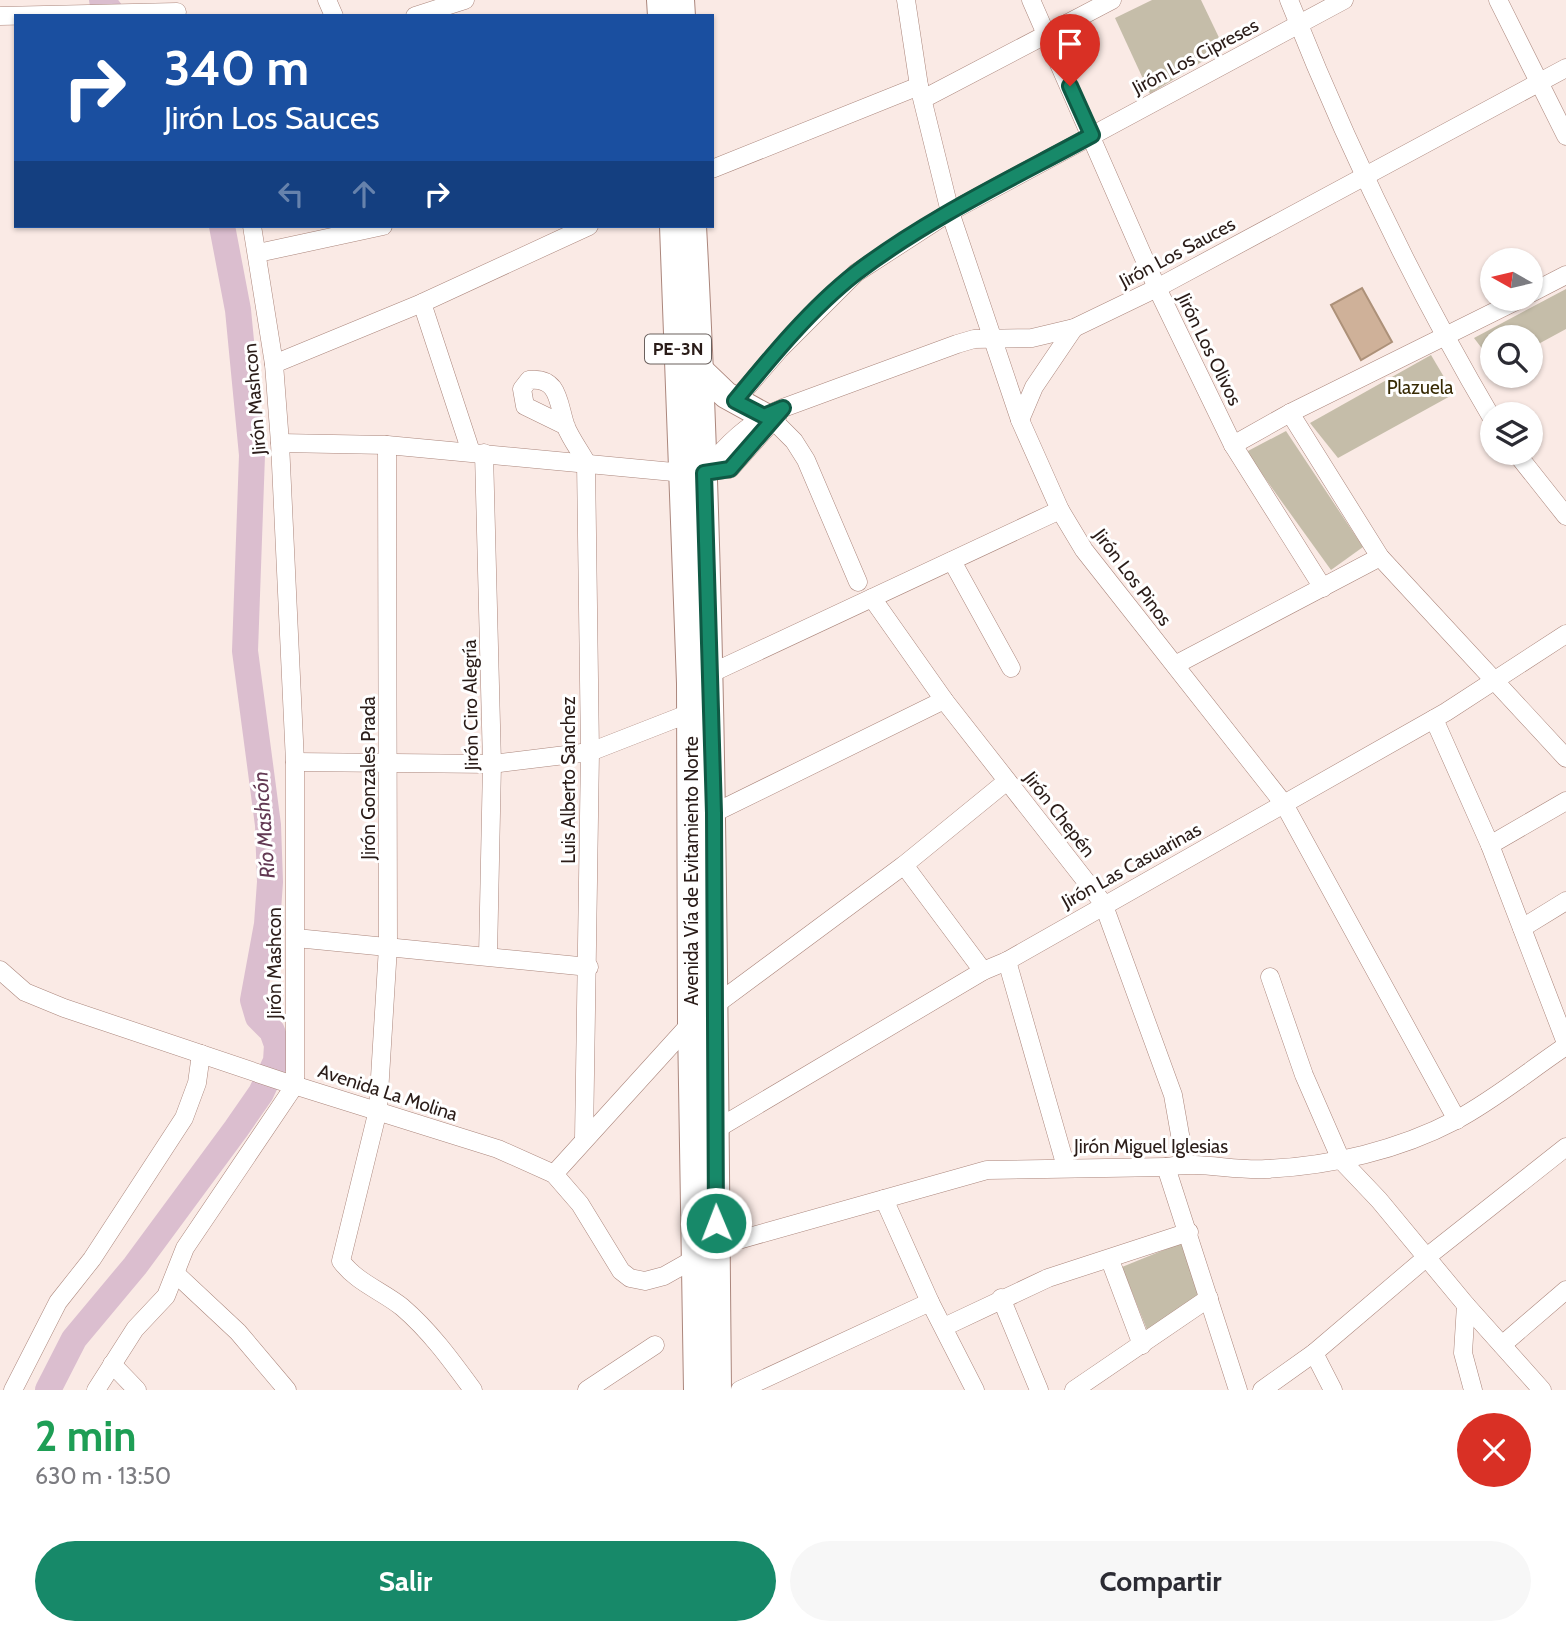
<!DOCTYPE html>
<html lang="es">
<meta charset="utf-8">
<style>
body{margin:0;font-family:Cabin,sans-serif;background:#f7f7f7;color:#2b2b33;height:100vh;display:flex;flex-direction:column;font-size:26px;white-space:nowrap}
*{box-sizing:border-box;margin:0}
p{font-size:23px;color:#7c7c81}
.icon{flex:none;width:38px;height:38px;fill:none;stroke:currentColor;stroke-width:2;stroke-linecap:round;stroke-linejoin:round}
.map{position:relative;height:1390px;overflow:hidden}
.sheet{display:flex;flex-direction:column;background:#fff;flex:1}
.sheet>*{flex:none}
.guide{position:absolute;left:14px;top:14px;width:700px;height:214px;border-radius:0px;box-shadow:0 2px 5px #0004;background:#1a4fa0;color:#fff;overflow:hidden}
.needle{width:46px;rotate:278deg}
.buttons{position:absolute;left:1480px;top:248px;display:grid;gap:14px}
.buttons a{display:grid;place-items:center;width:63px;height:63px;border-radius:50%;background:#fff;box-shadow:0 2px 5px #0004;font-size:35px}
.pin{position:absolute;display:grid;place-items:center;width:60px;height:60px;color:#fff;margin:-72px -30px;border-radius:50% 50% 50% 0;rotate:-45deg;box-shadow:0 0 7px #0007}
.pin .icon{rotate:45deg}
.me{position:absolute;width:77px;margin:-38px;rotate:359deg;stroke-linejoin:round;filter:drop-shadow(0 0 5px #0008)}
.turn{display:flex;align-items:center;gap:24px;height:147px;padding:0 35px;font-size:32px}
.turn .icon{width:91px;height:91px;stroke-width:2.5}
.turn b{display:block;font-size:49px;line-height:60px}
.lanes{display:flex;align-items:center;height:66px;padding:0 35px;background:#0003;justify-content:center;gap:35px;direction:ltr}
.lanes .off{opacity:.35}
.round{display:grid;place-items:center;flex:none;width:74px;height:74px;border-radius:37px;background:#f7f7f7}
.head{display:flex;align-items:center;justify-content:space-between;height:119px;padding:0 35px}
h1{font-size:42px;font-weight:700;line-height:52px;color:#1e9e55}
.action{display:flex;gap:14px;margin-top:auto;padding:14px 35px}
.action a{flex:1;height:80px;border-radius:42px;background:#178969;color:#fff;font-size:28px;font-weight:700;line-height:80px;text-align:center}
.action a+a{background:#f7f7f7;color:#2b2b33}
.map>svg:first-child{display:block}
</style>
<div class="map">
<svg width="1566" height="1390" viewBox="0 0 1566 1390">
<rect width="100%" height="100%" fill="#faeae5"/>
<g fill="#c5bda9">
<polygon points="1152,0 1201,0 1224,48 1150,94 1115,18"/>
<polygon points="1566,289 1566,329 1531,348 1531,338 1493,338 1493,363 1474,338"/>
<polygon points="1431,355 1454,394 1338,458 1310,423"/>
<polygon points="1286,431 1363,547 1331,570 1246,452"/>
<polygon points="1181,1243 1200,1296 1147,1330 1122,1267"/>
</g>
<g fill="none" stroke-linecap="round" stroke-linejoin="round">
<g stroke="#dbbecf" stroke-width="26">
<polyline points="102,0 114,16"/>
<polyline points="48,1390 74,1339 135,1266 236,1129 261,1093 276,1061 277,1045 272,1031 258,1017 253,1000 267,924 270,882 268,825 245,651 252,455 238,310 222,226"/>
</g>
</g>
<polygon fill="#cfb199" stroke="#ad9179" stroke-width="2" points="1362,288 1392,342 1361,360 1331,305"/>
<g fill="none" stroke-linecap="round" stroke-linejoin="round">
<g stroke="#ab867c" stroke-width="19">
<g id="minor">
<polyline points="327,0 334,16"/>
<polyline points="906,0 919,86 950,212 1020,420 1060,510 1084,550 1284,804 1457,1120"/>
<polyline points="1031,0 1157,288 1233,445 1323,588"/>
<path d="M1289,0C1346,144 1414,286 1493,420"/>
<polyline points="1498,0 1566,136"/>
<polyline points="0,16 177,12"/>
<polyline points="415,16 465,0"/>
<polyline points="923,99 1112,0"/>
<polyline points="712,169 919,86"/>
<polyline points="258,253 383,226"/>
<polyline points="1531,293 1566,275"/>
<polyline points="422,303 471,452"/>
<polyline points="274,364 422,303 589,226"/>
<polyline points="735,401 779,350 856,273 950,212 1344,0"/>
<polyline points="1290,413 1380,557 1566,758"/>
<polyline points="773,420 794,441 806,460 858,582"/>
<polyline points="1020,420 1034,387 1074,328"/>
<path d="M566,426L525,406L522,389L529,380C560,376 558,405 566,427C571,439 580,451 586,462L590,752L584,1139"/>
<polyline points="280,443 387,445 684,473 730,469 778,415"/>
<path d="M387,445L388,947L378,1110L341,1261C356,1282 382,1291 402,1307C430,1331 451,1360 473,1390"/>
<polyline points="1233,445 1290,413 1520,299"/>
<polyline points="484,453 492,764 488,956"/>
<polyline points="1516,453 1566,516"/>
<path d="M704,473C726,444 749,422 783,408L957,344L974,339L1032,338L1074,328L1157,288L1566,68"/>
<polyline points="952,561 1011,668"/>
<polyline points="872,598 944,700 1103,903 1173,1095 1185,1163"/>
<polyline points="1175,665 1380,557"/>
<polyline points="703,677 1060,510"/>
<polyline points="1434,719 1490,845 1566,1043"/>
<polyline points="295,762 492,764 590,752 690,713"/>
<polyline points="714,813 944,700"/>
<polyline points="1490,845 1566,801"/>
<polyline points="904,865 983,971"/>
<polyline points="1522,928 1566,901"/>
<polyline points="296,938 589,967"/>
<polyline points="1007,961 1066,1167"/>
<path d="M0,970L25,992L64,1008L281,1081L498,1149L554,1174L580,1204L621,1271L630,1278L645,1281L664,1276L717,1246L987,1170L1166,1167C1200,1161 1232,1171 1266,1169C1331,1166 1399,1150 1456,1120C1494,1100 1530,1070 1566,1046"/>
<polyline points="1270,977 1304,1075 1341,1160 1379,1200 1466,1305 1542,1390"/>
<polyline points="715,1130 983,971 1007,961 1446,712 1566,634"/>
<polyline points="1166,1167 1238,1390"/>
<polyline points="554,1174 691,1023 904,865 1007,781"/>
<polyline points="884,1199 930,1302 975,1390"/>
<polyline points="1110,1260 1142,1345"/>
<polyline points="176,1274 238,1332 287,1390"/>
<polyline points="1001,1298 1039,1390"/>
<polyline points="1466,1305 1463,1353 1473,1390"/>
<polyline points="944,1327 1048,1278 1189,1232"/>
<polyline points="1502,1345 1566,1290"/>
<polyline points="1314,1353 1333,1390"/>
<polyline points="112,1364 137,1390"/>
<polyline points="13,1390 58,1302 92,1259 184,1118 197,1083 201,1054"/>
<polyline points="96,1390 135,1329 166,1296 185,1248 295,1085 295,762 280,443 274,364 252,226"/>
<polyline points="587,1390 655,1345"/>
<polyline points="740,1390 930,1302"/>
<polyline points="1074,1390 1209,1298"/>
<polyline points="1262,1390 1314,1353 1428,1256 1566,1147"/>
</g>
</g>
<g stroke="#ab867c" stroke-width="28">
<g id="highway">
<polyline points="660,0 661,16"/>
<polyline points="681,0 682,16"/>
<polyline points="673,226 690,683 691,1023 697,1390"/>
<path d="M693,226C714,614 714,1002 718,1390"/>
<polyline points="701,371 726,395 764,416"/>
</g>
</g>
<use href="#minor" stroke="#fff" stroke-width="18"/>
<use href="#highway" stroke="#fff" stroke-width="26"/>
</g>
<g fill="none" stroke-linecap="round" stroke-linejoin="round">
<g stroke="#0f5944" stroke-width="18">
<path id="route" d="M716,1223L714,813L704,473L730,469L783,408L764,416L735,401C771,357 811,308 856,273C928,218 1013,178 1092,135L1070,86"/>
</g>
<use href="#route" stroke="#178969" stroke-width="12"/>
</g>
<g text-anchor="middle" stroke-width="6" stroke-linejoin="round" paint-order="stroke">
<rect fill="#fff" stroke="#6a605d" stroke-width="2" x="645" y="334.5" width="66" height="29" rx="5"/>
<g font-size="18" font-weight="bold" fill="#2a1c18">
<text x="678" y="355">PE-3N</text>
</g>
<g font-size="19" fill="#2a1c18" stroke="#fff">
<text transform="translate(1195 56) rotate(-28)" y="7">Jirón Los Cipreses</text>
<text transform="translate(1177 252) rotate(-28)" y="7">Jirón Los Sauces</text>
<text transform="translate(1210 349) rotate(64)" y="7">Jirón Los Olivos</text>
<text transform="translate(254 399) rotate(-95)" y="7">Jirón Mashcon</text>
<text transform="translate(1133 577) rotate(53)" y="7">Jirón Los Pinos</text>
<text transform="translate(470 705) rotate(-91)" y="7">Jirón Ciro Alegría</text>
<text transform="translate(368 778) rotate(-90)" y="7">Jirón Gonzales Prada</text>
<text transform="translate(568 780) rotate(-90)" y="7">Luis Alberto Sanchez</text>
<text transform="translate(1060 814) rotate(52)" y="7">Jirón Chepén</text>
<text transform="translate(1131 865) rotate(-29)" y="7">Jirón Las Casuarinas</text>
<text transform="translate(691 871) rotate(-90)" y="7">Avenida Vía de Evitamiento Norte</text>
<text transform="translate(274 963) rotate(-90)" y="7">Jirón Mashcon</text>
<text transform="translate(388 1092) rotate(18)" y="7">Avenida La Molina</text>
<text x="1151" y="1153">Jirón Miguel Iglesias</text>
</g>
<g font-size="19" fill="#372a03" stroke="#fff">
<text x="1420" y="394">Plazuela</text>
</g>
<g font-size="21" font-style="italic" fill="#623953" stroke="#fff">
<text transform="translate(264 825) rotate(-94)" y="7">Río Mashcón</text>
</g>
</g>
</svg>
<div class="buttons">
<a><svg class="needle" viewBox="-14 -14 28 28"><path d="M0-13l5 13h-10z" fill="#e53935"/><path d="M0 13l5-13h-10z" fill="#7c7c81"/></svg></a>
<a><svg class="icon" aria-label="search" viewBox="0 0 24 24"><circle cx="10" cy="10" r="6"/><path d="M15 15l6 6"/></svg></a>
<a><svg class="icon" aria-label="layers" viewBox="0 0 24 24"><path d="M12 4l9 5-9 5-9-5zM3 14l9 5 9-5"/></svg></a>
</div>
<div class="pin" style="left:1070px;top:86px;background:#d93025"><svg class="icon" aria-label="arrive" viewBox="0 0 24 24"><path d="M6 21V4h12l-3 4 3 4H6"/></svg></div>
<svg class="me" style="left:716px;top:1223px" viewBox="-20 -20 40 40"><circle r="17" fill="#178969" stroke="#fff" stroke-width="3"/><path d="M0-11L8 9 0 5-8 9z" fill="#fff"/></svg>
<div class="guide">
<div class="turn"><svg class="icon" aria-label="right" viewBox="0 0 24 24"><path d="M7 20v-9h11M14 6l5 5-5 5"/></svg><div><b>340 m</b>Jirón Los Sauces</div></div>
<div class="lanes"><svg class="icon off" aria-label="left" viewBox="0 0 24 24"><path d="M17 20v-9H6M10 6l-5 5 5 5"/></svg><svg class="icon off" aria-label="ahead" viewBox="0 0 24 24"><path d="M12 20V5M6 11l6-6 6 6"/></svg><svg class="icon" aria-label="right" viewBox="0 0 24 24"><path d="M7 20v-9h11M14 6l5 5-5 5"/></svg></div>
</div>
</div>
<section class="sheet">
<div class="head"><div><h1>2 min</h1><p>630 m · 13:50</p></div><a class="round" style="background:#d93025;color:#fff"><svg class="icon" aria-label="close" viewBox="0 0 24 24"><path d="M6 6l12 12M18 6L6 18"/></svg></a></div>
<div class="action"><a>Salir</a><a>Compartir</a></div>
</section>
